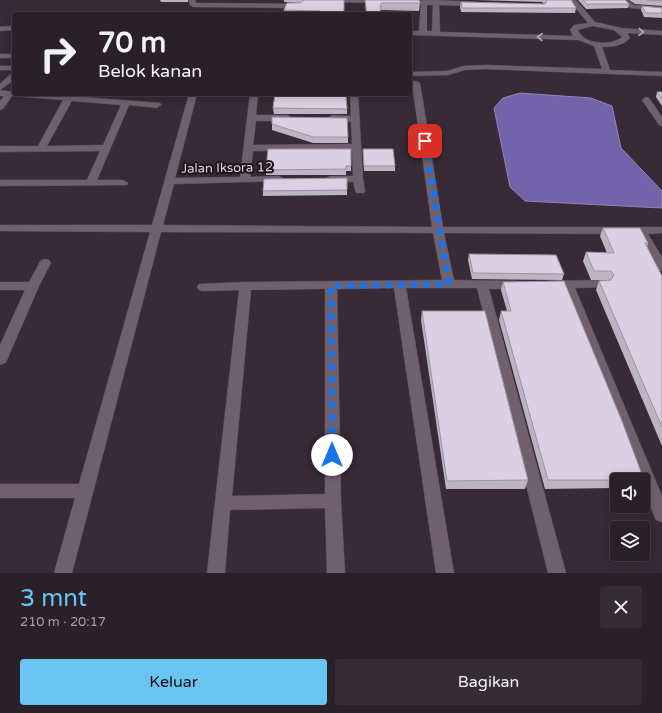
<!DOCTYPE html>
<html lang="id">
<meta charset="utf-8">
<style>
body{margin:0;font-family:"Varela Round",sans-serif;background:#362d34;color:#f1f3f6;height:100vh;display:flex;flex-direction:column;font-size:15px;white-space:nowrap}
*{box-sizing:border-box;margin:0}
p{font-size:13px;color:#a5a3a8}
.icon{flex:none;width:22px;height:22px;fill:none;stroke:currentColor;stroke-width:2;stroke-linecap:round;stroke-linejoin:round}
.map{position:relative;height:573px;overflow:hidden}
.sheet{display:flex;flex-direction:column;background:#2a2028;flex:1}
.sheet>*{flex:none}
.hud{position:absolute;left:12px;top:12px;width:400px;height:84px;border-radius:4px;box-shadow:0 2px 10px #0003,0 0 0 1px #463e45;background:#2a2028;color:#f1f3f6;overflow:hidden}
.buttons{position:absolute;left:610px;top:473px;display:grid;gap:8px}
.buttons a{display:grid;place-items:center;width:40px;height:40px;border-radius:4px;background:#2a2028;box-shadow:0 2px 10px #0003,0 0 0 1px #463e45;font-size:20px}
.pin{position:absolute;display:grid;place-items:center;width:34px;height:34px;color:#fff;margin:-17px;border-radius:8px;box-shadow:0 2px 6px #0006}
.me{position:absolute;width:44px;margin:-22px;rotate:0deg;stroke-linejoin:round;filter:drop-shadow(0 0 3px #0008)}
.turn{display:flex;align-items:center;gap:14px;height:84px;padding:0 20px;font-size:18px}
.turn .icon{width:52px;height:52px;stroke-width:2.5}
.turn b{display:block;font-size:28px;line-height:34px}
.round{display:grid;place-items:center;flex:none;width:42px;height:42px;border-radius:4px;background:#362d34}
.summary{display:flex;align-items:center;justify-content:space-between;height:68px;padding:0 20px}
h1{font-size:24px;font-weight:600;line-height:30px;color:#69c4f1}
.action{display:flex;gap:8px;margin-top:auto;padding:8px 20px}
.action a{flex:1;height:46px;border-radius:4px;background:#69c4f1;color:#111;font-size:16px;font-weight:600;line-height:46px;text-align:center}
.action a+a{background:#362d34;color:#f1f3f6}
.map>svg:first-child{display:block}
</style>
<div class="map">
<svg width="662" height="573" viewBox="0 0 662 573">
<rect width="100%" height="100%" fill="#382a36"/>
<polygon fill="#7264aa" stroke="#9285b9" points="520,93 591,98 612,106 621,148 662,191 662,208 525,201 510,187 494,108 503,98"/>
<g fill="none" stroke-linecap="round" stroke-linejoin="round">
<g stroke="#544953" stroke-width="1">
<g id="street">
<polygon points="189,0 195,0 196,3 300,4 303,6 300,8 193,7 190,5"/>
<polygon points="330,0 384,0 384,1 381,3 333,2"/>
<path d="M434,0L477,2L480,4L477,6L439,5L440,32L573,36L570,30L574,25L588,23L569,0H576L595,22L621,28L662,31V35L627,33L630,38C623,46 612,47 602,47L610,70L662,72V76L486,69L465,70L448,75L410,76V72L447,71L464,66L486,65L602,69L594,46L578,40L410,35V31H419L421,4H404L401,2L402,1ZM427,5H433L432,31H427ZM593,26L614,30L622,37C611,46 584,45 578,30Z"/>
<polygon points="620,0 627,0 634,5 662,7 662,11 630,8"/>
<polygon points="14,26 14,30 0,31 0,27"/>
<rect x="0" y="54" width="14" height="4"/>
<rect x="0" y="66" width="14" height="4"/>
<path d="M11,74H14V80L0,90L14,92V94H46L160,103L161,105L157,108L129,105L97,180H123L128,183L127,185L0,186V180H87L100,151L0,152V146H38L63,100L12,96L3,109L0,110V101L4,96H0V84ZM72,101L121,105L103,145L47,146Z"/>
<path d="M413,81H416L420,83L443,227H662V233L648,234L662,257V271L658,270L637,234L444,233L454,280L517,281L521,282L523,285L521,288L517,289H489L566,573H548L477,288H406L454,573H436L394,288L337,289L341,501L345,573H327L325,508L230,510L225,573H207L239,290L203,291L199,290L197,287L199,284L245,282L442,280L433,233L161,232L72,573H54L75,498H0V484H79L150,232L0,231V225H152L189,94H197L175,178L240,177L250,94H258L256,115H288L292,118L288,121H256L253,145L352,144L351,122L332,121L328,118L332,115L351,116L350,94H358L363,179L365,191L364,193H356L353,182H330L325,179L330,176H353L352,150L253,151L250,177L279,176L284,179L283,181L174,184L163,225L432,227L412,83ZM325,289V494L232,496L251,290Z"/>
<polygon points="646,97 649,98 662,117 662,126 659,125 642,100"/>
<polygon points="45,259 49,260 51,263 39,286 7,360 5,363 0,365 0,345 25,290 0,290 0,282 29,282 41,260"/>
<path d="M604,280L608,281L610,284L608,287L575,288L662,496V522L656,520C651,508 643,494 643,480H640L563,289L546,288L544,285L546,282L550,281Z"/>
</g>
</g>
<use href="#street" fill="#70606d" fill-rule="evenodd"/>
</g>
<g fill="#bcb3c3">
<polygon points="160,0 188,0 188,2 161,2"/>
<polygon points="284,0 344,0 344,14 284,14 284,10 300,3 284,2"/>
<polygon points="365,0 419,0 420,3 419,11 380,10 380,14 366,14"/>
<polygon points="474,0 571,0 576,8 575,13 461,12 460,7 461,2 544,4 542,2"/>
<polygon points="578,0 625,0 629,4 628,8 586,9"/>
<polygon points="629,0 662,0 662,6 635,4"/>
<polygon points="642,6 662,8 662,18 644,17 641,10"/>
<polygon points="657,92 662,92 662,106 656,97"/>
<polygon points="273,108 347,109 347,114 274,114"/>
<polygon points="272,124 348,137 348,143 313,143 272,130"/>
<polygon points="363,149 395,166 395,171 364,171"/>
<polygon points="351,166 351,171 346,171 346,175 266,175 266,170"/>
<polygon points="347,190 347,195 263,196 263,191"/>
<polygon points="603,228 648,243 647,247 662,276 662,446 596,290 599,281 608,280 591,280 583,261 586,252 607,253 600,236"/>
<polygon points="469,254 564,274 562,280 472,279 468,260"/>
<polygon points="503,282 644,480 643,481 643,480 617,480 617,488 545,489 499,320 501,311 507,311 501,290"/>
<polygon points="422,311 528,480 525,489 446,489 421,320"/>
</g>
<g fill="#dbd0e3" stroke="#99929f">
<polygon points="304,0 344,0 344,13 319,12 320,11 284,10 287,3 300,3"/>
<polygon points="365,0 419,0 420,3 381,3 380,14 367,14"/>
<polygon points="545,0 571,0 576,8 462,8 461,2 545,4 547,1"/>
<polygon points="583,0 625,0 629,4 587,4"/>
<polygon points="647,0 662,0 662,1"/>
<polygon points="642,6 662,8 662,13 646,13"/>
<polygon points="657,92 662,92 662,98"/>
<polygon points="275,94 344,94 344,95 346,95 347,109 273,108"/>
<polygon points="272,117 347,118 348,137 313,137 272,124"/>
<polygon points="268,149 351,149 351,166 346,166 346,169 266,170"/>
<polygon points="363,149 393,149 395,166 364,166"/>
<polygon points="347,178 347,190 263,191 264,179"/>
<polygon points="603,228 640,228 648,243 645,243 662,276 662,427 599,281 611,280 614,275 611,271 594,271 586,252 614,253"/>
<polygon points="469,254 556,255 564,274 473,273"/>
<polygon points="564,281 622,421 644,480 548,480 501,311 511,311 503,282"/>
<polygon points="422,311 485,311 528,480 447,481"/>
</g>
<defs><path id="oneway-chevron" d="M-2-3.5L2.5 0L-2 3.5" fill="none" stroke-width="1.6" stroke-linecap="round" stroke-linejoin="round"/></defs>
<g stroke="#b6abb4">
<use href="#oneway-chevron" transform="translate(641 32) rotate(3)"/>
<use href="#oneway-chevron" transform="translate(540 37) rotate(-178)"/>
</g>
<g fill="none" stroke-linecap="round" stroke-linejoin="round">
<polyline stroke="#1a73e8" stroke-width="7" stroke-dasharray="0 12.6" points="332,455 331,286 449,284 425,141"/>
</g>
<g text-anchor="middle" stroke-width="4" stroke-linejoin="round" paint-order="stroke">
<g font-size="13" fill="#dcd3db" stroke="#1c151b">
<text transform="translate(227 167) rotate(-1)" y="5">Jalan Iksora 12</text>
</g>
</g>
</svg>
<div class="buttons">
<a><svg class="icon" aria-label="sound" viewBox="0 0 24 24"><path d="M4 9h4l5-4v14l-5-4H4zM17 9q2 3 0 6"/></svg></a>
<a><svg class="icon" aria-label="layers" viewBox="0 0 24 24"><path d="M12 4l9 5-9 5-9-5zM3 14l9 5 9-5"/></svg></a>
</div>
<div class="pin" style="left:425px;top:141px;background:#d93025"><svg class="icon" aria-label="arrive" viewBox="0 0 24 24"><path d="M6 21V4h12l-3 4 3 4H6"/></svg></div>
<svg class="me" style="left:332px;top:455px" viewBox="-20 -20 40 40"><circle r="19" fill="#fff"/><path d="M0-13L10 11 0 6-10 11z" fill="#1a73e8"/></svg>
<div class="hud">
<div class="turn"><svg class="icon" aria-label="right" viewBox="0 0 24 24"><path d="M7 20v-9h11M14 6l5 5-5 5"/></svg><div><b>70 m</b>Belok kanan</div></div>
</div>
</div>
<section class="sheet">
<div class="summary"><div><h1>3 mnt</h1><p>210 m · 20:17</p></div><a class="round"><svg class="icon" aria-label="close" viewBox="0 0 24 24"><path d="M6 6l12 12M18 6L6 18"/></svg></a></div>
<div class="action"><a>Keluar</a><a>Bagikan</a></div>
</section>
